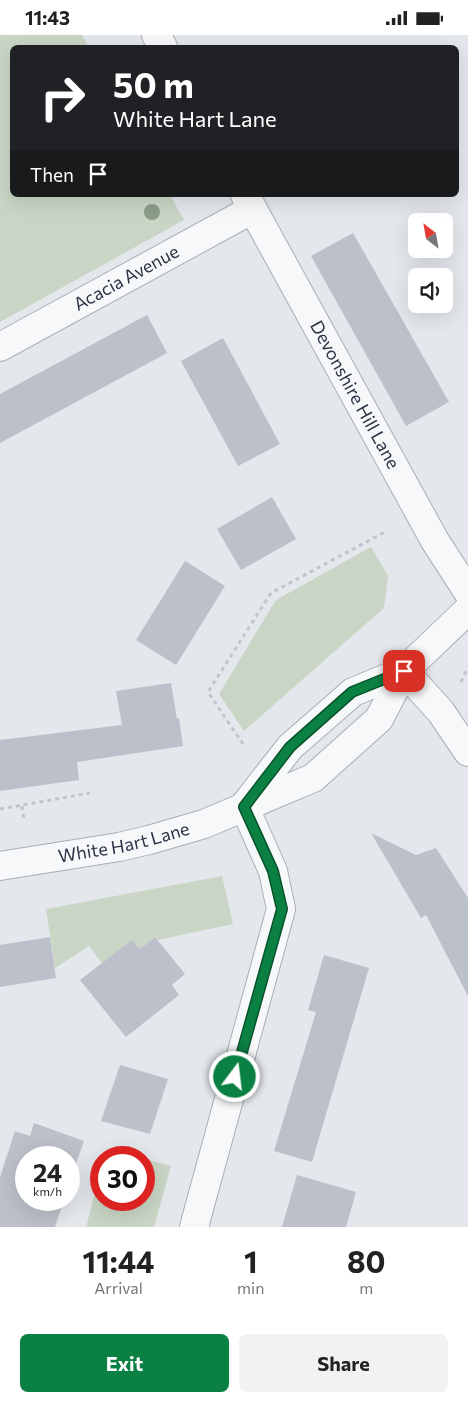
<!DOCTYPE html>
<style>
body{margin:0;font-family:Commissioner,sans-serif;background:#f2f2f2;color:#222;height:100vh;display:flex;flex-direction:column;font-size:19px;white-space:nowrap}
*{box-sizing:border-box;margin:0}
p{font-size:16px;color:#767676}
.icon{flex:none;width:28px;height:28px;fill:none;stroke:currentColor;stroke-width:2;stroke-linecap:round;stroke-linejoin:round}
.map{position:relative;height:1192px;overflow:hidden}
.details{display:flex;flex-direction:column;background:#fff;flex:1}
.details>*{flex:none}
.guide{position:absolute;left:10px;top:10px;width:449px;height:152px;border-radius:8px;box-shadow:0 5px 20px #0002;background:#202124;color:#fff;overflow:hidden}
.needle{width:32px;rotate:329deg}
.controls{position:absolute;left:408px;top:178px;display:grid;gap:10px}
.controls a{display:grid;place-items:center;width:45px;height:45px;border-radius:8px;background:#fff;box-shadow:0 5px 20px #0002;font-size:25px}
.speed{position:absolute;left:15px;top:1111px;display:flex;gap:10px;font-size:25px;font-weight:700;text-align:center}
.speed>*{display:grid;place-content:center;width:65px;height:65px;border-radius:50%;background:#fff;box-shadow:0 5px 20px #0002;line-height:1}
.speed small{font-size:12px;font-weight:400}
.speed .limit{border:8px solid #d22;background:#fff;color:#111}
.pin{position:absolute;display:grid;place-items:center;width:42px;height:42px;color:#fff;margin:-21px;border-radius:10px;box-shadow:0 2px 8px #0006}
.me{position:absolute;width:55px;margin:-28px;rotate:15deg;stroke-linejoin:round;filter:drop-shadow(0 0 4px #0008)}
.turn{display:flex;align-items:center;gap:18px;height:105px;padding:0 20px;font-size:22px}
.turn .icon{width:65px;height:65px;stroke-width:2.5}
.turn b{display:block;font-size:35px;line-height:42px}
.then{display:flex;align-items:center;height:48px;padding:0 20px;background:#0003;gap:10px;font-size:19px}
.eta{display:flex;justify-content:space-evenly;align-items:center;height:85px;text-align:center}
.eta b{font-size:30px;font-weight:700;line-height:35px}
.primary-button{display:flex;gap:10px;margin-top:auto;padding:10px 20px}
.primary-button a{flex:1;height:58px;border-radius:8px;background:#0b8043;color:#fff;font-size:20px;font-weight:700;line-height:58px;text-align:center}
.primary-button a+a{background:#f2f2f2;color:#222}
.status{display:flex;justify-content:space-between;align-items:center;height:35px;padding:0 25px;background:#fff;direction:ltr}
.status svg{height:14px;fill:currentColor}
.map>svg:first-child{display:block}
</style>
<div class="status"><b>11:43</b><svg viewBox="0 0 49 12"><path d="M0 12V9h3v3zM5 12V6h3v6zM10 12V3h3v9zM15 12V0h3v12zM26 1h20v11H26zM47 4h2v5h-2z"/></svg></div>
<div class="map">
<svg width="468" height="1192" viewBox="0 0 468 1192">
<rect width="100%" height="100%" fill="#e4e7ec"/>
<g fill="#c9d6c5">
<polygon points="0,0 82,0 89,12 12,12 12,160 170,160 184,185 0,287"/>
<polygon points="371,512 388,541 384,573 244,696 219,659 276,565"/>
<polygon points="222,841 233,889 158,905 155,902 140,914 132,905 102,928 89,911 55,933 46,874"/>
<polygon points="107,1114 139,1122 105,1122"/>
<polygon points="144,1124 171,1131 154,1192 86,1192 101,1136 101,1165 144,1165"/>
</g>
<g fill="#bbc0ca">
<polygon points="353,198 449,367 406,391 311,221"/>
<polygon points="147,280 167,318 0,408 0,359"/>
<polygon points="223,303 280,409 238,431 181,326"/>
<polygon points="272,462 296,504 241,535 217,494"/>
<polygon points="185,526 225,551 176,630 136,605"/>
<polygon points="171,648 177,684 179,683 183,711 77,727 79,745 0,756 0,705 122,690 116,656"/>
<polygon points="371,798 416,820 436,813 468,863 468,961 426,880 421,883"/>
<polygon points="50,902 56,943 0,952 0,910"/>
<polygon points="155,902 185,939 172,950 179,960 126,1002 80,945 132,905 140,914"/>
<polygon points="324,920 369,933 312,1127 274,1116 316,977 308,975"/>
<polygon points="120,1030 168,1044 150,1099 101,1086"/>
<polygon points="34,1088 84,1106 69,1149 69,1122 26,1122 26,1165 64,1165 55,1192 0,1192 0,1142 15,1096 30,1101"/>
<polygon points="297,1140 356,1157 346,1192 282,1192"/>
</g>
<g fill="none" stroke-linecap="round" stroke-linejoin="round">
<g stroke="#a9aeb7" stroke-width="30">
<g id="minor">
<polyline points="156,0 163,12"/>
<path id="s1" d="M245,160L435,506L468,557"/>
<path id="s2" d="M0,312L253,174"/>
<polyline points="404,636 441,677 468,717"/>
<polyline points="194,1192 281,874 273,836 244,771"/>
</g>
</g>
<g stroke="#a9aeb7" stroke-width="30">
<g id="tertiary">
<polyline points="244,771 290,712 353,657 404,636"/>
<path id="s3" d="M0,831L119,812L149,805L204,789L313,743L379,684L404,636L468,575"/>
</g>
</g>
<g stroke="#c2c5cb" stroke-width="3" stroke-dasharray="4 4" stroke-linecap="butt">
<polyline points="461,647 468,632"/>
<polyline points="243,709 208,657 271,558 385,497"/>
<polyline points="22,771 24,785"/>
<polyline points="0,774 90,758"/>
</g>
<use href="#minor" stroke="#f7f8fa" stroke-width="28"/>
<use href="#tertiary" stroke="#f7f8fa" stroke-width="28"/>
</g>
<circle fill="#899d89" cx="152" cy="177" r="8"/>
<g fill="none" stroke-linecap="round" stroke-linejoin="round">
<g stroke="#07532c" stroke-width="12">
<polyline id="route" points="235,1042 282,874 273,836 244,772 290,712 352,657 404,636"/>
</g>
<use href="#route" stroke="#0b8043" stroke-width="9"/>
</g>
<g text-anchor="middle" stroke-width="4" stroke-linejoin="round" paint-order="stroke">
<g font-size="18" fill="#2b3445" stroke="#f4f6f9">
<text dy="6" stroke="none"><textPath href="#s2" startOffset="144">Acacia Avenue</textPath></text>
<text dy="6" stroke="none"><textPath href="#s1" startOffset="228">Devonshire Hill Lane</textPath></text>
<text dy="6" stroke="none"><textPath href="#s3" startOffset="126">White Hart Lane</textPath></text>
</g>
</g>
</svg>
<div class="controls">
<a><svg class="needle" viewBox="-14 -14 28 28"><path d="M0-13l5 13h-10z" fill="#e53935"/><path d="M0 13l5-13h-10z" fill="#767676"/></svg></a>
<a><svg class="icon" aria-label="sound" viewBox="0 0 24 24"><path d="M4 9h4l5-4v14l-5-4H4zM17 9q2 3 0 6"/></svg></a>
</div>
<div class="speed"><div>24<small>km/h</small></div><div class="limit">30</div></div>
<div class="pin" style="left:404px;top:636px;background:#d93025"><svg class="icon" aria-label="arrive" viewBox="0 0 24 24"><path d="M6 21V4h12l-3 4 3 4H6"/></svg></div>
<svg class="me" style="left:235px;top:1042px" viewBox="-20 -20 40 40"><circle r="17" fill="#0b8043" stroke="#fff" stroke-width="3"/><path d="M0-11L8 9 0 5-8 9z" fill="#fff"/></svg>
<div class="guide">
<div class="turn"><svg class="icon" aria-label="right" viewBox="0 0 24 24"><path d="M7 20v-9h11M14 6l5 5-5 5"/></svg><div><b>50 m</b>White Hart Lane</div></div>
<div class="then">Then<svg class="icon" aria-label="arrive" viewBox="0 0 24 24"><path d="M6 21V4h12l-3 4 3 4H6"/></svg></div>
</div>
</div>
<section class="details">
<div class="eta">
<div><b>11:44</b><p>Arrival</p></div>
<div><b>1</b><p>min</p></div>
<div><b>80</b><p>m</p></div>
</div>
<div class="primary-button"><a>Exit</a><a>Share</a></div>
</section>
